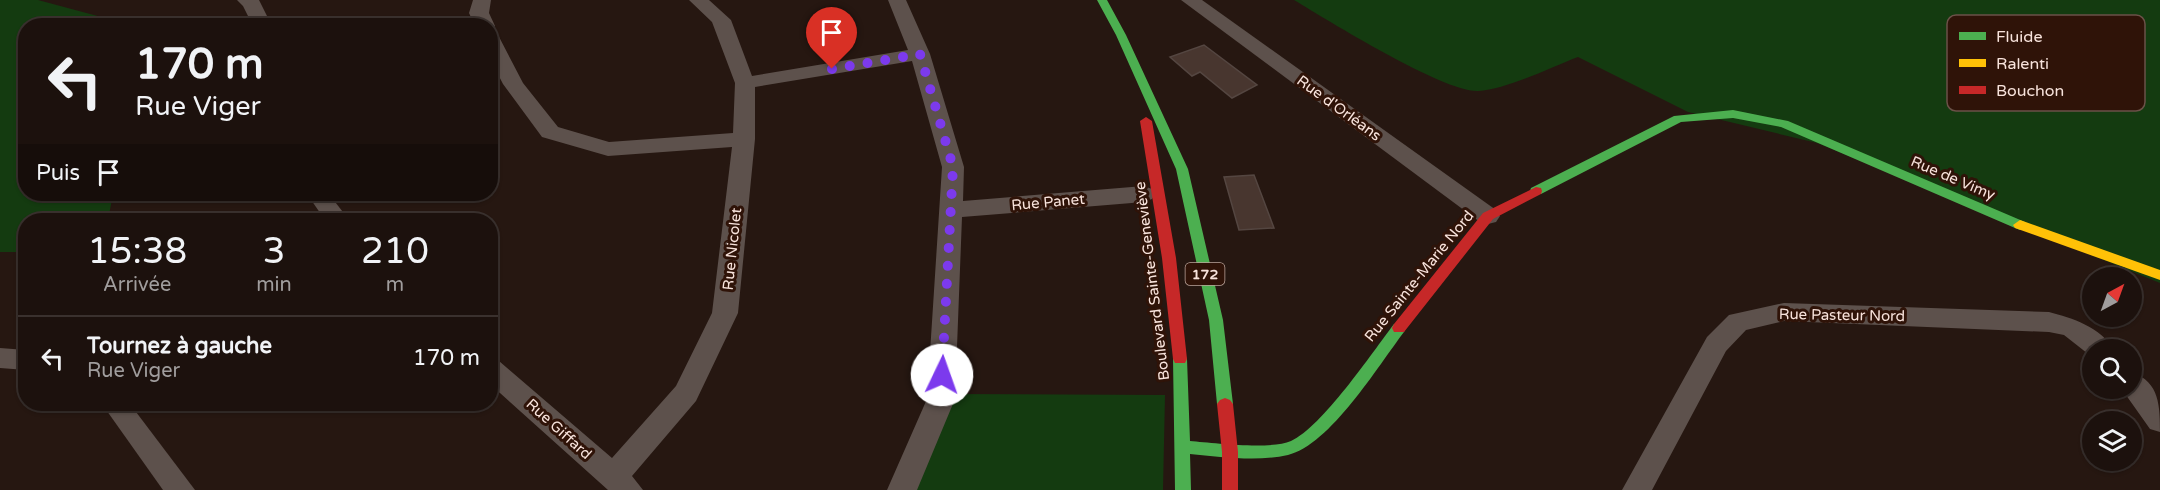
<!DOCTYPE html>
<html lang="fr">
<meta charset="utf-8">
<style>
body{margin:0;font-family:"Varela Round",sans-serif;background:#291f1b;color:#f1f3f6;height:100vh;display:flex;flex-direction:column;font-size:22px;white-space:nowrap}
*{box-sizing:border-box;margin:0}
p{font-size:20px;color:#a09d9d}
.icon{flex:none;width:33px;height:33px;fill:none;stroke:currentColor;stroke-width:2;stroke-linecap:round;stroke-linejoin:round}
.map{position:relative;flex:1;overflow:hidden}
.side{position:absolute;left:18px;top:213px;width:480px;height:198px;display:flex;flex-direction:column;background:#1c110d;border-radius:24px;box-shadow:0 2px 4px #0004,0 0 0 2px #3a312e}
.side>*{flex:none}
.hud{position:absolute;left:18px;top:18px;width:480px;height:183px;border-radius:24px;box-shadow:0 2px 4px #0004,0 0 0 2px #3a312e;background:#1c110d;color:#f1f3f6;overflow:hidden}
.needle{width:39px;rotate:41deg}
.fabs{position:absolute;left:2082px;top:267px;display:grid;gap:12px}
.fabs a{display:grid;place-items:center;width:60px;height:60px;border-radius:50%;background:#1c110d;box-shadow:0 2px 4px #0004,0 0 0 2px #3a312e;font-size:30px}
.pin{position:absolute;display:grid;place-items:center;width:51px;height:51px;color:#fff;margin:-62px -26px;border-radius:50% 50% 50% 0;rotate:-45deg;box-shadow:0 0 6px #0007}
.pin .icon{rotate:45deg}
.me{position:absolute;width:66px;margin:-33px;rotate:3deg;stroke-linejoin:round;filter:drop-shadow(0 0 4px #0008)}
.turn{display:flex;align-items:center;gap:21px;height:126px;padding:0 18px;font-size:27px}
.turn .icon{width:78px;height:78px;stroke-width:2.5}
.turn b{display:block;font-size:42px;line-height:51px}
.then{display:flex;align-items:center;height:57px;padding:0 18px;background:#0003;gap:12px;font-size:22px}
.eta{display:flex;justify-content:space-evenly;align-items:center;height:102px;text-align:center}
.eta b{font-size:36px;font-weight:600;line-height:42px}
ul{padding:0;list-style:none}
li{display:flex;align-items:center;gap:18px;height:84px;padding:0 18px;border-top:2px solid #3a312e}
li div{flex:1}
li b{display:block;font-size:22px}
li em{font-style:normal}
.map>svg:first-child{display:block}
</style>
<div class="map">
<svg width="2160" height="490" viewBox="0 0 2160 490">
<rect width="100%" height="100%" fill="#261711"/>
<g fill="#143b10">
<polygon points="0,0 38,0 105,18 109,25 26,26 26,194 113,194 108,220 26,220 25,252 0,252"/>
<path d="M1294,0H2160V283L1817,143L1688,112L1578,57C1549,68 1508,89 1478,91C1443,92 1329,21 1294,0Z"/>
<polygon points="944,394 1165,395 1163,490 902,490"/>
</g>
<g fill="#48362f" stroke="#544641" stroke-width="1.5">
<polygon points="1204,45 1257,85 1232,98 1200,72 1192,76 1170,57"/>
<polygon points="1254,175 1274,228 1239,230 1224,177"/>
</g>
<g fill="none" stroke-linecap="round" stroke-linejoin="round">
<g fill="#5d514c" fill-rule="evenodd">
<polygon points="237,0 259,0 272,26 253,26 243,6"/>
<polygon points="473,0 491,0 489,13 495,26 492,30 490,26 475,26 469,13"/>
<polygon points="689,0 709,0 731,20 752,76 908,50 888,0 906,0 930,54 964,167 963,201 1144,186 1152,189 1155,194 1152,199 1144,202 962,217 955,399 917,490 887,490 927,399 942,167 912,61 755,87 755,139 738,313 696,401 632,476 643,490 608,490 490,384 490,358 499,361 612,458 676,386 712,313 732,147 608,156 542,137 503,84 490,59 490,31 497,33 523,83 558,127 609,142 733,133 735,83 712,22"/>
<polygon points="1181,0 1202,0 1496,210 1500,216 1496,222 1488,224 1480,222"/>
<polygon points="307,194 329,194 349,220 325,220"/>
<path d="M1784,303L2049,312C2072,318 2101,327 2114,350H2092V357L2064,335L2049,332L1784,321L1746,330L1726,351L1652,490H1622L1707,337L1729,315Z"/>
<polygon points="0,348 26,350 26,370 0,368"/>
<path d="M2132,373C2160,381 2160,408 2160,432L2150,429L2121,388H2132Z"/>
<polygon points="102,404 130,404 195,490 163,490"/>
</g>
<g fill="#4caf50" fill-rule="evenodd">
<polygon points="1097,0 1107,0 1126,35 1188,169 1223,320 1233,404 1230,408 1225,410 1220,408 1217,404 1209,320 1176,169 1116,35"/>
<polygon points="1733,110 1788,121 2025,222 2027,225 2020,230 2015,228 1781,127 1733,118 1681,122 1541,194 1531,194 1530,191 1531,188 1674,116"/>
<path d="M1399,323L1404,324L1406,328L1404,332C1378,366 1330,445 1288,455C1257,462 1221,457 1190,454L1191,490H1175L1173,359L1175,355H1185L1187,359L1190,441C1214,443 1270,450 1291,441C1322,427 1372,353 1394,324Z"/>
</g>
<polygon fill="#ffc107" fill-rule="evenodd" points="2020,220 2160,270 2160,280 2015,228 2013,225"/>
<g fill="#c62828" fill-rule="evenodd">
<polygon points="1146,117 1152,121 1176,258 1187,359 1185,363 1175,363 1173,359 1162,258 1140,121"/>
<polygon points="1536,187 1541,188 1542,191 1541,194 1493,219 1404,332 1394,332 1392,328 1394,324 1483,213"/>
<polygon points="1225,398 1230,400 1233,404 1238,452 1238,490 1222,490 1222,452 1217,404 1220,400"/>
</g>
</g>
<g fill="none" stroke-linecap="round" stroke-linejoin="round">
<polyline stroke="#7c3aed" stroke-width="10" stroke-dasharray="0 18" points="832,69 920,54 953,167 942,375"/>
</g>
<g text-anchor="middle" stroke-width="6" stroke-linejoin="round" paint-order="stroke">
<rect fill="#2f1308" stroke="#bca59c" stroke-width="1.5" x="1185.5" y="263" width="39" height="22" rx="4.5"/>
<g font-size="14" font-weight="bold" fill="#f8e3dc">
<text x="1205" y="279">172</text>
</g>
<g font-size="15" fill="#f8e3dc" stroke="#2f1308">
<text transform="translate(1339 108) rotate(36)" y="5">Rue d'Orléans</text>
<text transform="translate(1953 178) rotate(23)" y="5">Rue de Vimy</text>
<text transform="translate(1048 202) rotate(-5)" y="5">Rue Panet</text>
<text transform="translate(732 249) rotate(-84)" y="5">Rue Nicolet</text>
<text transform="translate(1419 276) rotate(-51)" y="5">Rue Sainte-Marie Nord</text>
<text transform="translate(1152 281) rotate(-97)" y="5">Boulevard Sainte-Geneviève</text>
<text transform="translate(1842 315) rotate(1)" y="5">Rue Pasteur Nord</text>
<text transform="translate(559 429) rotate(42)" y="5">Rue Giffard</text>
</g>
</g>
<rect x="1947" y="15" width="198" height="96" rx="9" fill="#2f1308" stroke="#6b5148" stroke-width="1.5"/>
<rect x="1959" y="32" width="27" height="8" fill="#4caf50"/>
<rect x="1959" y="59" width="27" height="8" fill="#ffc107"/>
<rect x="1959" y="86" width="27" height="8" fill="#c62828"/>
<g font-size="16" fill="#f8e3dc">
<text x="1996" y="42">Fluide</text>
<text x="1996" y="69">Ralenti</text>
<text x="1996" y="96">Bouchon</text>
</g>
</svg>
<div class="fabs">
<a><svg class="needle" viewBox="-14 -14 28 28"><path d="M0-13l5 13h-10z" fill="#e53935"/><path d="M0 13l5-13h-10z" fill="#a09d9d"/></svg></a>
<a><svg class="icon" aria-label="search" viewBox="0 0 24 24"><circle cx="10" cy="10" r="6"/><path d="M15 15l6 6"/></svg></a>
<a><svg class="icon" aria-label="layers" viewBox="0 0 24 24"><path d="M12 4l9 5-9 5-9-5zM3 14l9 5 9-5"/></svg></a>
</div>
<div class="pin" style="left:832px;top:69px;background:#d93025"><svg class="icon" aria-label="arrive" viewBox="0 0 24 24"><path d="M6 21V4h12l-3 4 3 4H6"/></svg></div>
<svg class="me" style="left:942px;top:375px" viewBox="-20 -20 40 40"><circle r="19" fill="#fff"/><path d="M0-13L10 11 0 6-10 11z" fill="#7c3aed"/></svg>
<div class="hud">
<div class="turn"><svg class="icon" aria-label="left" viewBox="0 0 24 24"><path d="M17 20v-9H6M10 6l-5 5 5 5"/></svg><div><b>170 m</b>Rue Viger</div></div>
<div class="then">Puis<svg class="icon" aria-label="arrive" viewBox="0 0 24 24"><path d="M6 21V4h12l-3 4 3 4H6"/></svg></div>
</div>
<section class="side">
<div class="eta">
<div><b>15:38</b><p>Arrivée</p></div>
<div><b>3</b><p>min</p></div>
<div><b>210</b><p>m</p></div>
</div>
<ul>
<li><svg class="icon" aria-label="left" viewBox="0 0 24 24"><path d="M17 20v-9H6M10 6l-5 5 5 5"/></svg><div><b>Tournez à gauche</b><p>Rue Viger</p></div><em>170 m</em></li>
</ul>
</section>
</div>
